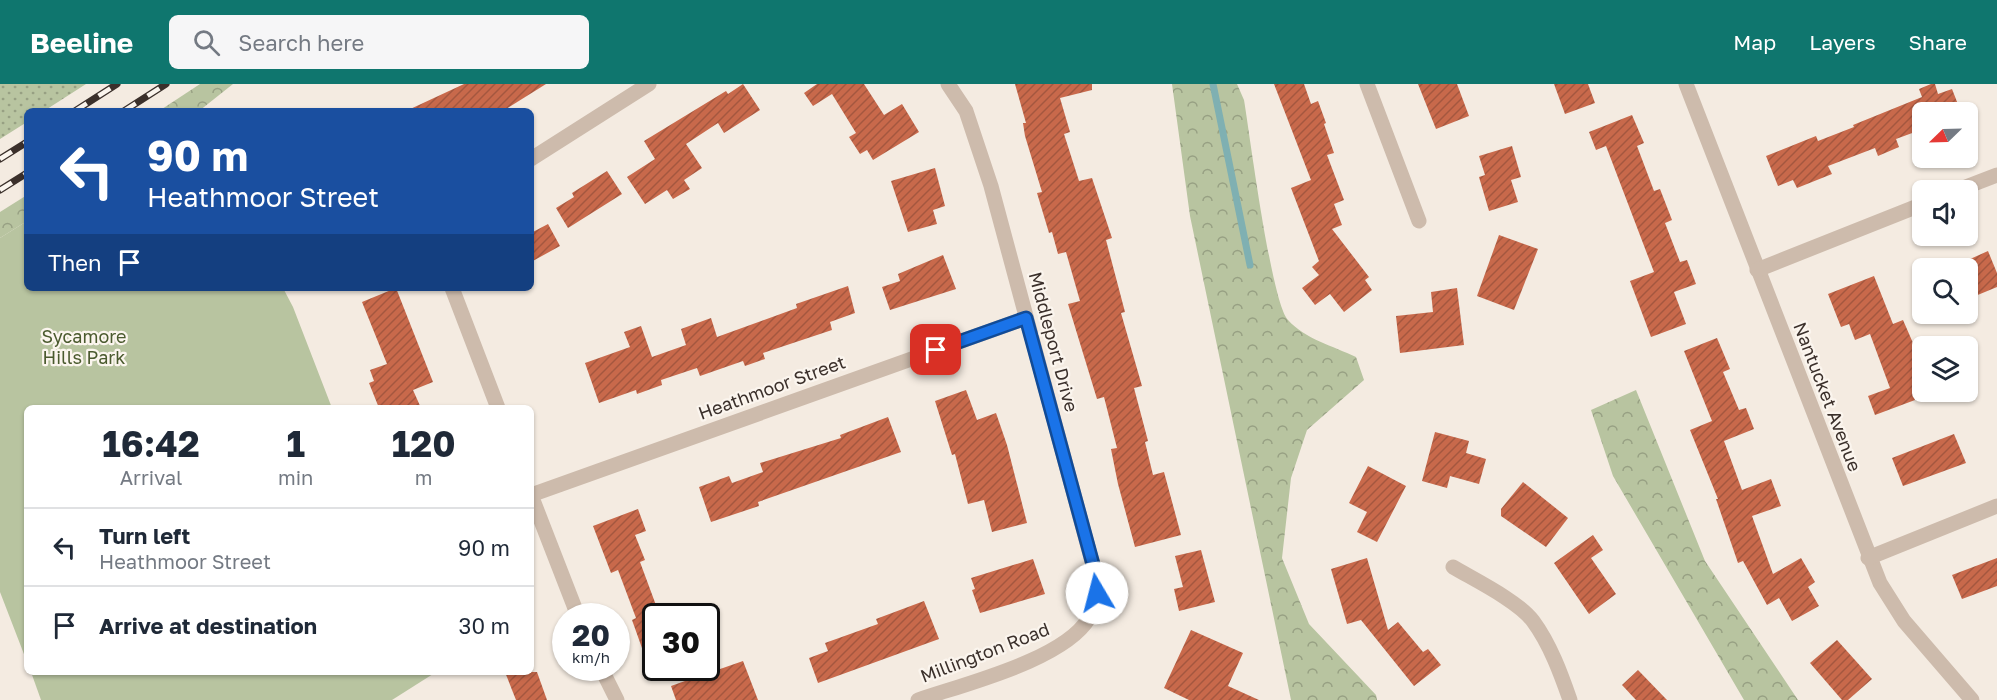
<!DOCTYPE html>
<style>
body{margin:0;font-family:"Golos Text",sans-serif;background:#f6f6f7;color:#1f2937;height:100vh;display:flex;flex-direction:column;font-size:22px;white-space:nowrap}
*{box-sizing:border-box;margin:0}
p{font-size:20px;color:#747a83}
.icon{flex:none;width:33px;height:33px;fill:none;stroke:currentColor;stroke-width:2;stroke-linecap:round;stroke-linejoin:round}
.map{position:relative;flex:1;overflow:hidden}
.panel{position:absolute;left:24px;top:321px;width:510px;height:270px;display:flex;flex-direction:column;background:#fff;border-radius:9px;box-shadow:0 2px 4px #0004}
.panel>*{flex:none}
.top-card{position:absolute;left:24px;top:24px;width:510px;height:183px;border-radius:9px;box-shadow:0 2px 4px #0004;background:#1a4fa0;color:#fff;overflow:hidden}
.needle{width:39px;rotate:247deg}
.tools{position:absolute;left:1912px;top:18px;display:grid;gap:12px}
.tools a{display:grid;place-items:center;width:66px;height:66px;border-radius:9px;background:#fff;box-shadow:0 2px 4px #0004;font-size:30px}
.speed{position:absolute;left:552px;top:519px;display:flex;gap:12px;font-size:30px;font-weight:700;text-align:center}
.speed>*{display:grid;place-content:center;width:78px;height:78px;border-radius:50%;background:#fff;box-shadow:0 2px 4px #0004;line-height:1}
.speed small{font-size:15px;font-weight:400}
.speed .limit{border:3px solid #111;border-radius:9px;background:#fff;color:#111}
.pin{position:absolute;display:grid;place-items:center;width:51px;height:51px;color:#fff;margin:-26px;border-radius:12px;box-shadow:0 3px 9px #0006}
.me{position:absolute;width:66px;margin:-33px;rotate:352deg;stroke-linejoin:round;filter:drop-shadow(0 0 4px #0008)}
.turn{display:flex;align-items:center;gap:21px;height:126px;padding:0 24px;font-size:27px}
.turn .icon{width:78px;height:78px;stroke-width:2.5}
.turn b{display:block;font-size:42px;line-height:51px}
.then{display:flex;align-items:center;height:57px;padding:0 24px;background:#0003;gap:12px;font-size:22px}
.eta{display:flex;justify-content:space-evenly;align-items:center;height:102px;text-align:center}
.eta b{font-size:36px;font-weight:700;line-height:42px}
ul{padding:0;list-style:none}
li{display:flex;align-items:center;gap:18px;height:78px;padding:0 24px;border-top:2px solid #e0e1e3}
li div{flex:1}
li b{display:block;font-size:22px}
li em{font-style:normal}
header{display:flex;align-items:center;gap:36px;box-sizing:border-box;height:84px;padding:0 30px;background:#0f766e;color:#fff}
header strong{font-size:28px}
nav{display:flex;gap:33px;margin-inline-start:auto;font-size:21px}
.search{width:420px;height:54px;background:#f6f6f7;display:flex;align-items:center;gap:15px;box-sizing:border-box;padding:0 21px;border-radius:9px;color:#747a83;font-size:22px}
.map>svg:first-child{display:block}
</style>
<header>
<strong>Beeline</strong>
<div class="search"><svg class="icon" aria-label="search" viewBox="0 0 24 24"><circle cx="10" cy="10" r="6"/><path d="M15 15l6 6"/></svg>Search here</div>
<nav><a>Map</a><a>Layers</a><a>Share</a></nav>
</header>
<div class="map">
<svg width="1997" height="616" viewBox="0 0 1997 616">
<defs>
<pattern id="grass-dots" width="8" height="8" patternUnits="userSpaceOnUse" patternTransform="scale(1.5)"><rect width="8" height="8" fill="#b8c4a0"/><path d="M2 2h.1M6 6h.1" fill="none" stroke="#97a083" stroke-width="1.8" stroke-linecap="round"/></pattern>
<pattern id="forest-crowns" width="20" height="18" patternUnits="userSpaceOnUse" patternTransform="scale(1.5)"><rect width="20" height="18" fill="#b8c4a0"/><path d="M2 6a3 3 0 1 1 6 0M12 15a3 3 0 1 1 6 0" fill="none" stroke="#97a083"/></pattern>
<pattern id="building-hatch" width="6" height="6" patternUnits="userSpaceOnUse" patternTransform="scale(1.5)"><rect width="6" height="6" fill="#c8694b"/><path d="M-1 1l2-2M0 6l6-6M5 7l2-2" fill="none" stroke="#a4573f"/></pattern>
</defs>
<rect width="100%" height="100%" fill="#f4ebe1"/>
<polygon fill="url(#grass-dots)" points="0,0 86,0 44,27 27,27 27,38 0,55"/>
<g fill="url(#forest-crowns)">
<polygon points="200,0 233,0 199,27 159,27"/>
<path d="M1172,0H1237L1244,16C1250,51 1271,217 1288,236C1305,255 1333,262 1356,273L1364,296L1307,346L1291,394L1282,474L1309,540L1376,611L1377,616H1291L1190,132Z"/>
<polygon points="27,111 27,137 0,154 0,128"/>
<polygon points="1636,306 1705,477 1798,616 1744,616 1613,392 1591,326"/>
</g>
<g fill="#b8c4a0">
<polygon points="27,137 27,204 283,204 293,223 332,324 27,324 27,578 0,508 0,154"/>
<polygon points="31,588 432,588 433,590 392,616 41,616"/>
</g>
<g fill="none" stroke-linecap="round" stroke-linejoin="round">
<polyline stroke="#7fb0b2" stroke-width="7" points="1213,0 1250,181"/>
</g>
<g fill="url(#building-hatch)">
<polygon points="464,0 546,0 503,27 406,27"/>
<polygon points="743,0 760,26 724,49 718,39 686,60 702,84 684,96 690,105 673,115 667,106 645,120 627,93 655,75 644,57 726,7 728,10"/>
<polygon points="817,0 864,0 884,31 902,20 919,48 873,76 867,66 860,70 849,53 856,49 832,10 813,22 804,9"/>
<polygon points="1015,0 1092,0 1092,6 1060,14 1070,48 1064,50 1079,97 1092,94 1112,154 1106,156 1125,228 1121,229 1142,302 1134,304 1148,357 1145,358 1153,391 1164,388 1181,451 1135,463 1118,400 1111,365 1117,364 1104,313 1097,315 1068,220 1080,217 1066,168 1058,170 1052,148 1049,149 1037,109 1042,108 1025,52 1023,39 1026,39"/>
<polygon points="1274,0 1304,0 1311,20 1318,17 1326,39 1324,40 1334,69 1327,71 1344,116 1334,120 1342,141 1332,145 1369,193 1365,196 1372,206 1344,228 1330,210 1315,221 1302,204 1319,191 1312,183 1319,177 1291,104 1311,96"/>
<polygon points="1418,0 1457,0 1469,32 1436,45"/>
<polygon points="1554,0 1588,0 1595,19 1565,30"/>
<polygon points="1931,0 1935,0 1938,10 1952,5 1961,28 1923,28 1923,45 1896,55 1899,63 1878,72 1875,64 1828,82 1832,90 1797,104 1793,96 1778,102 1766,72 1816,52 1818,57 1854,43 1853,41 1922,13 1919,5"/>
<polygon points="1632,31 1644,59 1637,62 1654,107 1660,105 1672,136 1665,139 1680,178 1687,176 1696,200 1674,208 1686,240 1651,253 1630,197 1654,188 1606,62 1596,66 1589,48"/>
<polygon points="1512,62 1521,93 1511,96 1518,118 1489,127 1479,93 1485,91 1479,72"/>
<polygon points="935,84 945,122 933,126 937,140 908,148 891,97"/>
<polygon points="607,87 622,110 568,144 556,124 574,113 572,109"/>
<polygon points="548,140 560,162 531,178 531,149"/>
<polygon points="1499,151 1538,165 1514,226 1477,212"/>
<polygon points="1988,167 1997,189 1997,203 1968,215 1968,176"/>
<polygon points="943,171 956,205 890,226 882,203 900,197 898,190"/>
<polygon points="1874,192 1893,240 1903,236 1923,282 1923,313 1875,331 1868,312 1890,304 1870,250 1855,256 1849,240 1841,243 1828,210"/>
<polygon points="848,202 855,229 830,238 832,246 763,269 765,275 745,282 743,277 700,292 697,284 661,296 662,301 637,310 636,306 599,319 585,279 630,263 624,248 641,242 652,273 686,261 681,245 711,234 717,253 797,224 796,220"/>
<polygon points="396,204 433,298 413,306 421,324 379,324 369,299 374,297 370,286 387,280 362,218"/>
<polygon points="1457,204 1464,261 1400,269 1396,232 1433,228 1431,208"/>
<polygon points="1717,254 1730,285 1723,288 1739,326 1746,324 1754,345 1724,357 1742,406 1771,395 1781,422 1752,432 1773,490 1801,474 1815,498 1808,503 1819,522 1792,537 1779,514 1767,521 1743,477 1738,479 1716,415 1718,415 1690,346 1712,337 1684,267"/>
<polygon points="966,306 977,336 996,329 1007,361 1027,439 992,448 984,416 968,420 955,370 952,371 935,317"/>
<polygon points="888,333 901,368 758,418 759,422 711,438 699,403 729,392 732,399 763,388 760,379 841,354 840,351"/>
<polygon points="1435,348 1469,357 1466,369 1486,375 1479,400 1450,392 1447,404 1422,397"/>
<polygon points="1954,350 1966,379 1903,402 1892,374"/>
<polygon points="1368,382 1406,402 1377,458 1357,448 1367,428 1349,419"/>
<polygon points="1523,398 1568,434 1546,463 1501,432 1501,425"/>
<polygon points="638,425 646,447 635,451 645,476 640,478 660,532 656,532 656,594 653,595 632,536 636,534 618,486 611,489 593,442"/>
<polygon points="1593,451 1603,466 1591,474 1616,510 1589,530 1554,479"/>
<polygon points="1201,466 1215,518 1179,527 1174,505 1183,503 1175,472"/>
<polygon points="1367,474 1388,546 1398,538 1423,568 1428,565 1441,581 1414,602 1361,536 1347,540 1331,485"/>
<polygon points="1997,474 1997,502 1962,515 1952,491"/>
<polygon points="1033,475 1045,510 980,529 972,506 975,505 971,494"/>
<polygon points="924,517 939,555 818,599 809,574 828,567 825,559 878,540 876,535"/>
<polygon points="1191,546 1243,569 1228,602 1259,616 1189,616 1164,604"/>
<polygon points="1837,556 1872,595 1848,616 1842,616 1810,579"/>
<polygon points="743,577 758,616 676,616 671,602 685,597 680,584 700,584 703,591"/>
<polygon points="1638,586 1667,616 1636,616 1622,601"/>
<polygon points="505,588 537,588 547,616 516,616"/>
</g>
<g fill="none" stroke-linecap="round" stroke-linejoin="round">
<g stroke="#cdbbac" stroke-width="15">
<polyline points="1367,0 1419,137"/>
<polyline points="1686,0 1880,499 1904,537 1972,616"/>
<polyline points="531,75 649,0"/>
<polyline points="1958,106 1997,91"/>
<polyline points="1757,186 1923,120"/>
<polyline points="452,204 498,324"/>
<polyline points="531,411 1026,234"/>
<polyline points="531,411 578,532"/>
<polyline points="1868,474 1997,422"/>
<path d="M1453,483C1475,496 1518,517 1533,537C1550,560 1561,590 1570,616"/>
<polyline points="601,584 617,616"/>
<path d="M918,616C964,600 1064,576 1089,534C1098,518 1096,501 1094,485L991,102L966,27L948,0"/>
</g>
<g stroke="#3b302b" stroke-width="7">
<g id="rail">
<polyline points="75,27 117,0"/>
<polyline points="124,27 166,0"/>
<polyline points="0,75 27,58"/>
<polyline points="0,106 27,89"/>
</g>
</g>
<use href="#rail" stroke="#fbf5ee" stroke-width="4.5" stroke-dasharray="14" stroke-linecap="butt"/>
</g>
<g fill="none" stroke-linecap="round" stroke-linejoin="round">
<g stroke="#114b97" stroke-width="15">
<polyline id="route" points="936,266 1026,234 1094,484 1097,509"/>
</g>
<use href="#route" stroke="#1a73e8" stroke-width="10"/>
</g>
<g text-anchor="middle" stroke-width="4.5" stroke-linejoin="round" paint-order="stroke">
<g font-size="18" fill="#4a5a2e" stroke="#fbf5ee">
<text x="84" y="259">Sycamore<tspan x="84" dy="21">Hills Park</tspan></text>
</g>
<g font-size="18" fill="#3b302b" stroke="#fbf5ee">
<text transform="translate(1053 258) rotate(75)" y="6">Middleport Drive</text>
<text transform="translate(772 304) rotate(-20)" y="6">Heathmoor Street</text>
<text transform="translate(1827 313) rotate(69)" y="6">Nantucket Avenue</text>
<text transform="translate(985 569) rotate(-21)" y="6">Millington Road</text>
</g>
</g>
</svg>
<div class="tools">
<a><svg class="needle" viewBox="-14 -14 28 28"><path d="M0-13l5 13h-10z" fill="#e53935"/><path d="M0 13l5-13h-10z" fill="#747a83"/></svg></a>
<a><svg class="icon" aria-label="sound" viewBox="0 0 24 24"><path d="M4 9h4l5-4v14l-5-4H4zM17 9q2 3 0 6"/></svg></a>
<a><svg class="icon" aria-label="search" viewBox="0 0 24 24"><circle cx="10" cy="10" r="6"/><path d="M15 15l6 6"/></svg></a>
<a><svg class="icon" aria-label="layers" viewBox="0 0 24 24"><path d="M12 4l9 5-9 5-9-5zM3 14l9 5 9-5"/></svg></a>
</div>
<div class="speed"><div>20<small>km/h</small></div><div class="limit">30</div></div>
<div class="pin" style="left:936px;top:266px;background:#d93025"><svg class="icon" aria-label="arrive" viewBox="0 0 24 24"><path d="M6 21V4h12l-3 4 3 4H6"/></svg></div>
<svg class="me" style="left:1097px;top:509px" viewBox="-20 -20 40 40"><circle r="19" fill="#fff"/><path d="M0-13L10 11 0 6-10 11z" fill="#1a73e8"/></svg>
<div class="top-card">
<div class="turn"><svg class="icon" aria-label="left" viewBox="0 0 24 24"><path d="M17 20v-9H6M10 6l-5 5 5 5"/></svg><div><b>90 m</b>Heathmoor Street</div></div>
<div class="then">Then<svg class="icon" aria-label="arrive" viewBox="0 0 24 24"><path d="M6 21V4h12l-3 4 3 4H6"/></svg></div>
</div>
<section class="panel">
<div class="eta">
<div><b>16:42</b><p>Arrival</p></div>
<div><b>1</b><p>min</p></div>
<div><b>120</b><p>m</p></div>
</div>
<ul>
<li><svg class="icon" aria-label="left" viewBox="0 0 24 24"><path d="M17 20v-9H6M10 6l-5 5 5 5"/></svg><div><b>Turn left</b><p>Heathmoor Street</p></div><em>90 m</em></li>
<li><svg class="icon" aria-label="arrive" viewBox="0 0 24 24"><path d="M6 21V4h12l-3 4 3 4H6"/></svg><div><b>Arrive at destination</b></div><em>30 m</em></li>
</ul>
</section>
</div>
